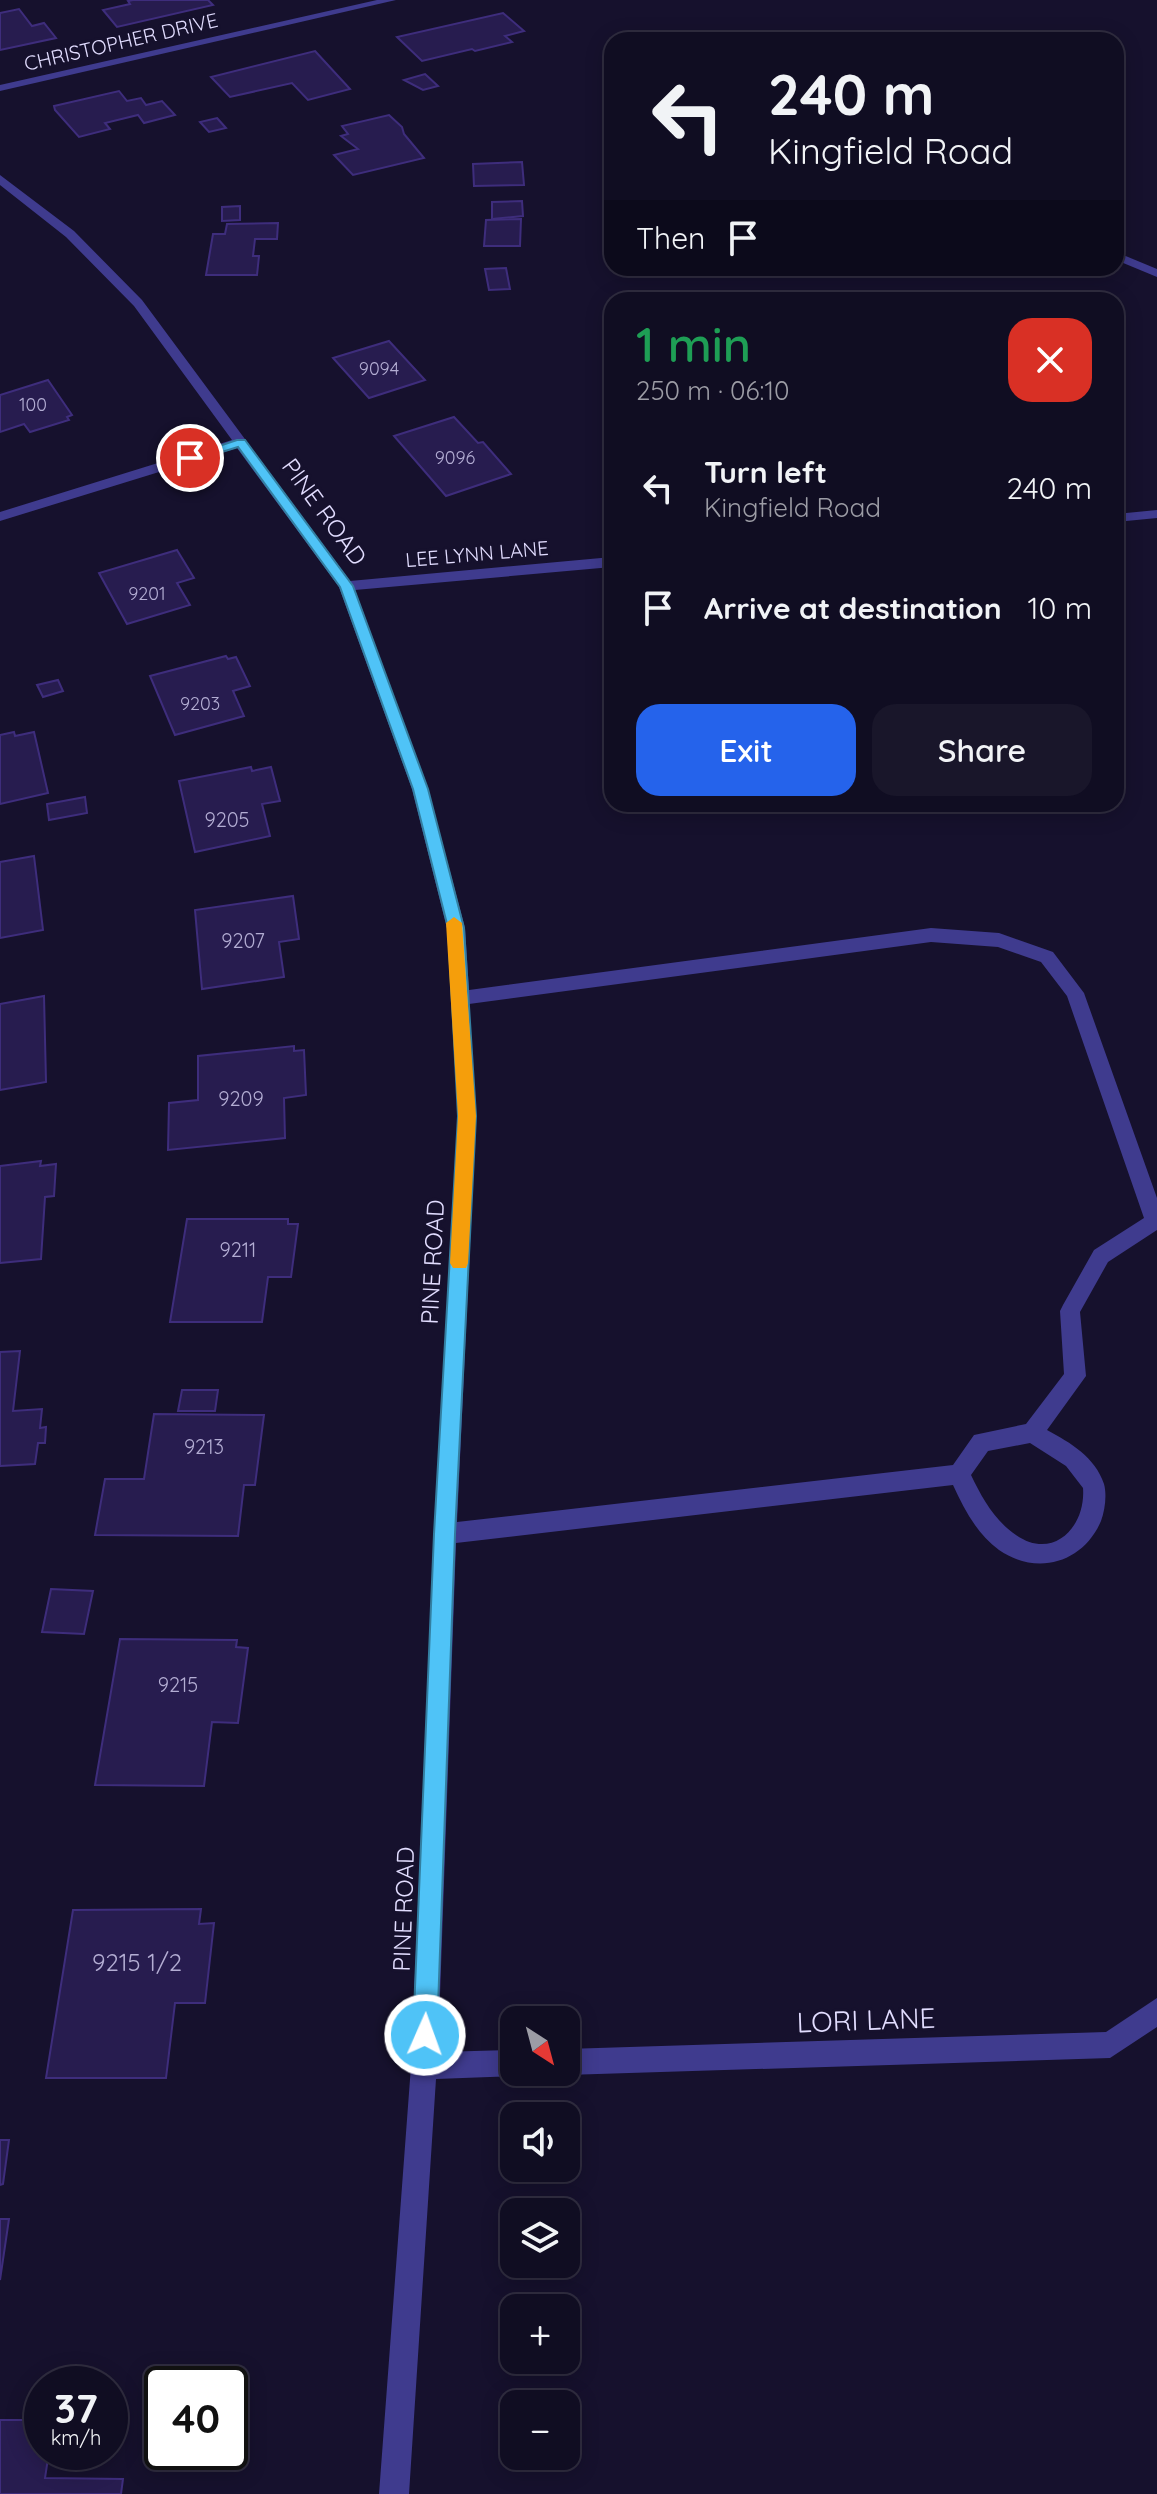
<!DOCTYPE html>
<meta charset="utf-8">
<style>
body{margin:0;font-family:Quicksand,sans-serif;background:#19162a;color:#f1f3f6;height:100vh;display:flex;flex-direction:column;font-size:30px;white-space:nowrap}
*{box-sizing:border-box;margin:0}
p{font-size:26px;color:#9c9ca5}
.icon{flex:none;width:44px;height:44px;fill:none;stroke:currentColor;stroke-width:2;stroke-linecap:round;stroke-linejoin:round}
.map{position:relative;flex:1;overflow:hidden}
.details{position:absolute;left:604px;top:292px;width:520px;height:520px;display:flex;flex-direction:column;background:#100d22;border-radius:24px;box-shadow:0 4px 20px #0003,0 0 0 2px #302d40}
.details>*{flex:none}
.banner{position:absolute;left:604px;top:32px;width:520px;height:244px;border-radius:24px;box-shadow:0 4px 20px #0003,0 0 0 2px #302d40;background:#100d22;color:#f1f3f6;overflow:hidden}
.needle{width:52px;rotate:144deg}
.tools{position:absolute;left:500px;top:2006px;display:grid;gap:16px}
.tools a{display:grid;place-items:center;width:80px;height:80px;border-radius:16px;background:#100d22;box-shadow:0 4px 20px #0003,0 0 0 2px #302d40;font-size:40px}
.speed{position:absolute;left:24px;top:2366px;display:flex;gap:16px;font-size:40px;font-weight:700;text-align:center}
.speed>*{display:grid;place-content:center;width:104px;height:104px;border-radius:50%;background:#100d22;box-shadow:0 4px 20px #0003,0 0 0 2px #302d40;line-height:1}
.speed small{font-size:20px;font-weight:400}
.speed .limit{border:4px solid #111;border-radius:12px;background:#fff;color:#111}
.pin{position:absolute;display:grid;place-items:center;width:68px;height:68px;color:#fff;margin:-34px;border:4px solid #fff;border-radius:50%;box-shadow:0 2px 8px #0007}
.me{position:absolute;width:88px;margin:-44px;rotate:2deg;stroke-linejoin:round;filter:drop-shadow(0 0 6px #0008)}
.turn{display:flex;align-items:center;gap:28px;height:168px;padding:0 32px;font-size:36px}
.turn .icon{width:104px;height:104px;stroke-width:2.5}
.turn b{display:block;font-size:56px;line-height:68px}
.then{display:flex;align-items:center;height:76px;padding:0 32px;background:#0003;gap:16px;font-size:30px}
.round{display:grid;place-items:center;flex:none;width:84px;height:84px;border-radius:24px;background:#19162a}
.headline{display:flex;align-items:center;justify-content:space-between;height:136px;padding:0 32px}
h1{font-size:48px;font-weight:600;line-height:60px;color:#1e9e55}
.cta{display:flex;gap:16px;margin-top:auto;padding:16px 32px}
.cta a{flex:1;height:92px;border-radius:24px;background:#2563eb;color:#fff;font-size:32px;font-weight:600;line-height:92px;text-align:center}
.cta a+a{background:#19162a;color:#f1f3f6}
ul{padding:0;list-style:none}
li{display:flex;align-items:center;gap:24px;height:120px;padding:0 32px}
li div{flex:1}
li b{display:block;font-size:30px}
li em{font-style:normal}
.map>svg:first-child{display:block}
</style>
<div class="map">
<svg width="1157" height="2494" viewBox="0 0 1157 2494">
<rect width="100%" height="100%" fill="#16112d"/>
<g fill="#271c4f" stroke="#3e2d7c" stroke-width="2">
<polygon points="208,0 213,5 117,27 103,10 130,4 128,1 133,0"/>
<polygon points="19,9 32,26 44,23 56,38 0,50 0,13"/>
<polygon points="503,13 524,31 505,36 512,42 475,51 472,49 422,61 397,37"/>
<polygon points="315,51 350,89 308,100 292,83 230,97 211,77"/>
<polygon points="425,74 438,86 423,90 404,80"/>
<polygon points="119,91 127,101 141,98 146,105 162,101 175,115 144,123 138,115 105,123 110,129 79,137 55,110 54,106"/>
<polygon points="389,115 402,127 404,134 424,158 353,175 334,155 358,149 341,136 348,134 342,126"/>
<polygon points="217,118 226,128 209,132 200,122"/>
<polygon points="522,162 524,185 474,186 473,164"/>
<polygon points="522,201 523,216 492,219 492,202"/>
<polygon points="240,206 240,220 222,221 222,207"/>
<polygon points="521,219 520,246 484,246 486,220"/>
<polygon points="278,223 277,239 255,239 253,256 259,256 257,275 206,275 213,234 225,234 227,224"/>
<polygon points="506,268 510,289 489,290 485,269"/>
<polygon points="389,341 425,380 369,398 333,358"/>
<polygon points="48,380 72,415 67,417 69,420 30,432 24,424 0,432 0,395"/>
<polygon points="454,417 478,443 483,442 511,474 446,496 394,436"/>
<polygon points="177,550 194,578 177,583 190,605 127,624 99,573"/>
<polygon points="226,656 228,659 236,657 250,686 233,691 244,716 175,735 150,676"/>
<polygon points="58,680 63,691 43,697 37,685"/>
<polygon points="14,732 15,736 34,732 48,793 0,804 0,735"/>
<polygon points="251,767 252,771 271,767 280,801 262,804 270,836 195,852 179,781"/>
<polygon points="85,797 87,813 49,820 47,804"/>
<polygon points="34,856 43,930 0,938 0,862"/>
<polygon points="293,896 299,939 279,942 284,977 202,989 195,910"/>
<polygon points="44,996 46,1082 0,1090 0,1004"/>
<polygon points="294,1046 294,1051 304,1050 306,1095 284,1098 285,1138 168,1150 169,1103 198,1100 198,1056"/>
<polygon points="41,1161 40,1166 56,1164 54,1196 45,1197 41,1259 0,1263 0,1166"/>
<polygon points="187,1219 288,1219 288,1224 298,1224 291,1277 268,1277 262,1322 170,1322"/>
<polygon points="20,1351 13,1411 42,1409 40,1428 46,1427 45,1443 38,1443 35,1464 0,1466 0,1352"/>
<polygon points="182,1390 218,1390 215,1411 178,1411"/>
<polygon points="154,1414 264,1415 255,1485 244,1485 238,1536 95,1535 105,1479 144,1479"/>
<polygon points="51,1589 93,1591 84,1634 42,1632"/>
<polygon points="120,1639 237,1640 236,1647 248,1648 238,1723 212,1722 204,1786 95,1785"/>
<polygon points="201,1909 199,1924 214,1923 205,2003 175,2003 166,2078 46,2078 73,1910"/>
<polygon points="0,2140 9,2140 3,2184 0,2185"/>
<polygon points="0,2219 9,2219 0,2280"/>
<polygon points="0,2420 42,2420 42,2452 49,2452 45,2478 123,2479 121,2494 0,2494"/>
</g>
<g fill="none" stroke-linecap="round" stroke-linejoin="round">
<g fill="#3f3b8e" fill-rule="evenodd">
<polygon points="377,0 396,0 0,91 0,85"/>
<path d="M0,175L74,231L142,300L350,581L612,557V567L355,590L428,789L465,928L469,990L931,928L999,933L1053,952L1084,993L1157,1198V1230L1108,1262L1080,1312L1086,1376L1047,1430C1071,1443 1095,1457 1104,1484C1107,1495 1105,1510 1101,1521C1083,1563 1037,1576 999,1550C977,1534 964,1509 953,1485L456,1543L438,2052L514,2050V2072H523L514,2076L436,2079L409,2494H379L411,2066L434,1534L458,1116L447,928L412,789L339,587L237,448L0,521V512L232,440L134,306L66,237L0,185ZM931,942L998,947L1041,962L1067,996L1144,1218L1094,1250L1063,1305L1060,1311L1064,1374L1026,1424L974,1435L953,1465L457,1522L476,1116L469,1004ZM1030,1443L1066,1466L1083,1488C1086,1527 1053,1561 1016,1535C995,1521 982,1498 971,1475L988,1451Z"/>
<polygon points="1116,252 1157,269 1157,277 1116,260"/>
<polygon points="1157,510 1157,518 1116,522 1116,514"/>
<polygon points="1157,1998 1157,2027 1110,2058 566,2075 558,2072 566,2072 566,2049 1106,2032"/>
</g>
</g>
<polygon fill="#4fc3f7" stroke="#337fa1" stroke-width="2" points="237,440 245,440 353,586 428,789 464,928 476,1116 455,1534 437,2035 433,2043 425,2047 417,2043 413,2035 434,1534 458,1116 448,928 413,789 340,587 238,447 190,462 183,458"/>
<polygon fill="#f59e0b" points="454,917 462,923 476,1116 468,1263 466,1268 453,1268 450,1263 458,1116 446,923"/>
<g text-anchor="middle" stroke-width="6" stroke-linejoin="round" paint-order="stroke">
<g font-size="18" fill="#b3add3">
<text x="379" y="375">9094</text>
<text x="33" y="411">100</text>
<text x="455" y="464">9096</text>
<text x="147" y="600">9201</text>
<text x="200" y="710">9203</text>
</g>
<g font-size="20" fill="#e2ddff" stroke="#16112d">
<text transform="translate(121 42) rotate(-13)" y="7">CHRISTOPHER DRIVE</text>
<text transform="translate(477 554) rotate(-5)" y="7">LEE LYNN LANE</text>
</g>
<g font-size="20" fill="#b3add3">
<text x="227" y="827">9205</text>
<text x="243" y="948">9207</text>
<text x="241" y="1106">9209</text>
<text x="238" y="1257">9211</text>
<text x="204" y="1454">9213</text>
<text x="178" y="1692">9215</text>
</g>
<g font-size="24" fill="#e2ddff" stroke="#16112d">
<text transform="translate(324 512) rotate(54)" y="8">PINE ROAD</text>
<text transform="translate(433 1262) rotate(-87)" y="8">PINE ROAD</text>
<text transform="translate(404 1909) rotate(-88)" y="8">PINE ROAD</text>
</g>
<g font-size="24" fill="#b3add3">
<text x="137" y="1971">9215 1/2</text>
</g>
<g font-size="28" fill="#e2ddff" stroke="#16112d">
<text transform="translate(866 2020) rotate(-2)" y="10">LORI LANE</text>
</g>
</g>
</svg>
<div class="tools">
<a><svg class="needle" viewBox="-14 -14 28 28"><path d="M0-13l5 13h-10z" fill="#e53935"/><path d="M0 13l5-13h-10z" fill="#9c9ca5"/></svg></a>
<a><svg class="icon" aria-label="sound" viewBox="0 0 24 24"><path d="M4 9h4l5-4v14l-5-4H4zM17 9q2 3 0 6"/></svg></a>
<a><svg class="icon" aria-label="layers" viewBox="0 0 24 24"><path d="M12 4l9 5-9 5-9-5zM3 14l9 5 9-5"/></svg></a>
<a>+</a>
<a>−</a>
</div>
<div class="speed"><div>37<small>km/h</small></div><div class="limit">40</div></div>
<div class="pin" style="left:190px;top:458px;background:#d93025"><svg class="icon" aria-label="arrive" viewBox="0 0 24 24"><path d="M6 21V4h12l-3 4 3 4H6"/></svg></div>
<svg class="me" style="left:425px;top:2035px" viewBox="-20 -20 40 40"><circle r="17" fill="#4fc3f7" stroke="#fff" stroke-width="3"/><path d="M0-11L8 9 0 5-8 9z" fill="#fff"/></svg>
<div class="banner">
<div class="turn"><svg class="icon" aria-label="left" viewBox="0 0 24 24"><path d="M17 20v-9H6M10 6l-5 5 5 5"/></svg><div><b>240 m</b>Kingfield Road</div></div>
<div class="then">Then<svg class="icon" aria-label="arrive" viewBox="0 0 24 24"><path d="M6 21V4h12l-3 4 3 4H6"/></svg></div>
</div>
<section class="details">
<div class="headline"><div><h1>1 min</h1><p>250 m · 06:10</p></div><a class="round" style="background:#d93025;color:#fff"><svg class="icon" aria-label="close" viewBox="0 0 24 24"><path d="M6 6l12 12M18 6L6 18"/></svg></a></div>
<ul>
<li><svg class="icon" aria-label="left" viewBox="0 0 24 24"><path d="M17 20v-9H6M10 6l-5 5 5 5"/></svg><div><b>Turn left</b><p>Kingfield Road</p></div><em>240 m</em></li>
<li><svg class="icon" aria-label="arrive" viewBox="0 0 24 24"><path d="M6 21V4h12l-3 4 3 4H6"/></svg><div><b>Arrive at destination</b></div><em>10 m</em></li>
</ul>
<div class="cta"><a>Exit</a><a>Share</a></div>
</section>
</div>
